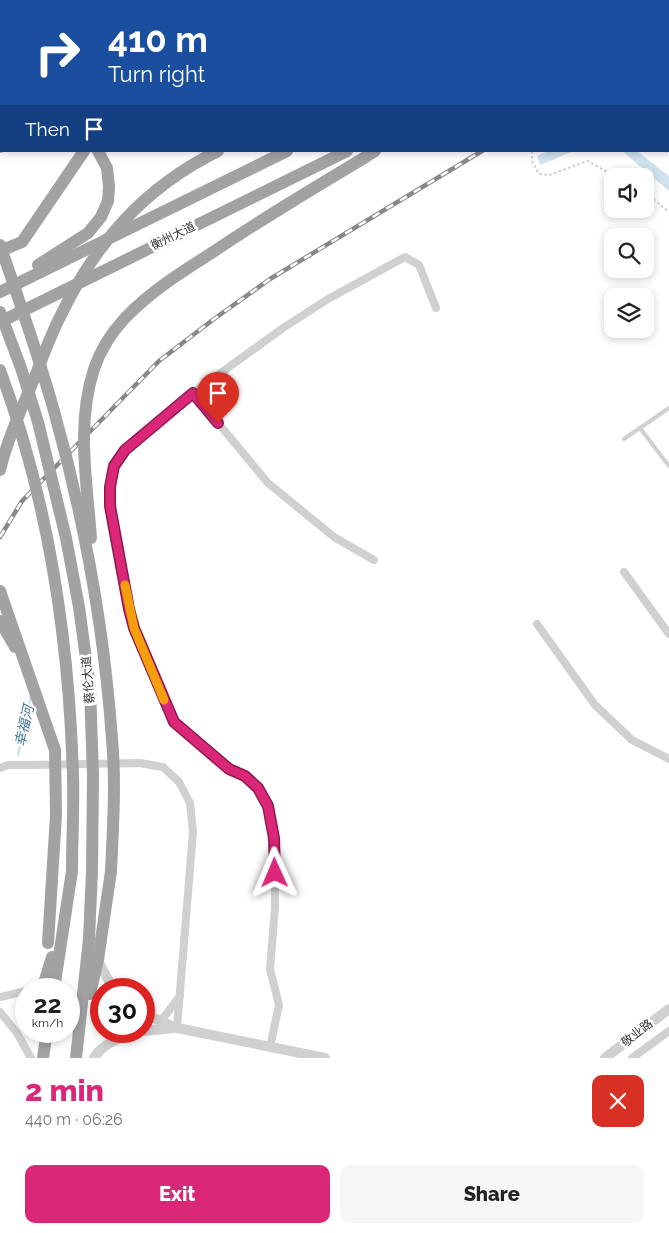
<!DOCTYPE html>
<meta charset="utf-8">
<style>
body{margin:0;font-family:Raleway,"Noto Sans SC",sans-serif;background:#f6f6f6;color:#222;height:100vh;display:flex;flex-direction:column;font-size:19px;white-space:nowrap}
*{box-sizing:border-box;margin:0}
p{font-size:16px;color:#767676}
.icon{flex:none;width:28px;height:28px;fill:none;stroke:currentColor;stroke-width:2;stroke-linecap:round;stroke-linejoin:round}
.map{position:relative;height:1058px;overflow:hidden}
.details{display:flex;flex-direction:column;background:#fff;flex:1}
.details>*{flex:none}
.hud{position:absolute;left:0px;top:0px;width:670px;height:152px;box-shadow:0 2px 8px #0003;background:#1a4fa0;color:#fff;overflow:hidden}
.tools{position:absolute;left:604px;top:168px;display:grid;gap:10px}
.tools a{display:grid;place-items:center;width:50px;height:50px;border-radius:10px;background:#fff;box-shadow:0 2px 8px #0003;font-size:25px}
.speed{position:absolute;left:15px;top:978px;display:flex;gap:10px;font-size:25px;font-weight:700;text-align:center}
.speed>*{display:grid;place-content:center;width:65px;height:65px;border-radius:50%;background:#fff;box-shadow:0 2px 8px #0003;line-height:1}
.speed small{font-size:12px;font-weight:400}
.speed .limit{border:8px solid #d22;background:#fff;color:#111}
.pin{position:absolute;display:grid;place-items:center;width:42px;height:42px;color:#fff;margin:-51px -21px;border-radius:50% 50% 50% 0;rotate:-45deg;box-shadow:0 0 5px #0007}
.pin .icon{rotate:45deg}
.me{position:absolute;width:55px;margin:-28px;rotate:359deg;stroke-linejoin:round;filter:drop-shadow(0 0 4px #0008)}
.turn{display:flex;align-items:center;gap:18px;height:105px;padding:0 25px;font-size:22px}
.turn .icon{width:65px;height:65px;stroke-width:2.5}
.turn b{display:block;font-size:35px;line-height:42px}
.then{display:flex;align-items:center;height:48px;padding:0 25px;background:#0003;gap:10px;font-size:19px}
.round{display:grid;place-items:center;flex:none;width:52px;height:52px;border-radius:10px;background:#f6f6f6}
.overview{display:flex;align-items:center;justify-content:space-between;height:85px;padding:0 25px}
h1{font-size:30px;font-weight:800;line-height:38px;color:#db2777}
.button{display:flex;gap:10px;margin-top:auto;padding:10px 25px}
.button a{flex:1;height:58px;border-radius:10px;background:#db2777;color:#fff;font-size:20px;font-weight:800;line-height:58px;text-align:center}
.button a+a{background:#f6f6f6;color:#222}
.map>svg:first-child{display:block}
</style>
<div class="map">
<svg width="669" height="1058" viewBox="0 0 669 1058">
<rect width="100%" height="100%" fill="#fff"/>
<g fill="#cfe2ee">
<polygon points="548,151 573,151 540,165 537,156"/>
<polygon points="622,151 637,151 669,176 669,191"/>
</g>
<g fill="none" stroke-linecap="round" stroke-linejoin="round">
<polyline stroke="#cfe2ee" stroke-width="2.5" points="18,755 31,696"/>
<g stroke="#cdcdcd" stroke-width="2" stroke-dasharray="2.5 2.5" stroke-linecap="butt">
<polyline points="532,151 532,161 539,174 549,175 588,161 614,176"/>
<polyline points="665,151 669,154"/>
<polyline points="645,194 651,197 669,212"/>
</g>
<g stroke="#d0d0d0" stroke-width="4">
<polyline points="640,428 669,466"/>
<polyline points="624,439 669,408"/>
</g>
<g stroke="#d0d0d0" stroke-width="8">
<polyline points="193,393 268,483 334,537 374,560"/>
<polyline points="624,572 669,634"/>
<polyline points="537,624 595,705 632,740 669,759"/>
<polyline points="0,768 8,765 32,765 140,763 163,767 179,782 190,803 193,832 177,1028"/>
<polyline points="30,989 45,980"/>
<polyline points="0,997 26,991"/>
<polyline points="0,1012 17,1033 31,1058"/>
<polyline points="161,1021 180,996"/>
<polyline points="270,1047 279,1005 270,969 275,908 275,838 268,806 258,788 245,776 229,769 174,722 134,628 129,609 110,507 110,487 113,466 125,451 193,393 283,328 328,299 405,257 419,265 436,308"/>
<polyline points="632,1058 669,1031"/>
</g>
<g stroke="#d0d0d0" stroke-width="10">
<polyline points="107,1 108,0"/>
<polyline points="97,959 113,989"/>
<polyline points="144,1014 177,1028 325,1058"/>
<polyline points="144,1031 174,1028"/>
<path d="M94,1058C103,1042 125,1036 142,1031"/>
<polyline points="605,1058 669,1009"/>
</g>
<g stroke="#ababab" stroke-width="12">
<polyline points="538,1 541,0"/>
<polyline points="0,72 1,73"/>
</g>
<g stroke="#a2a2a2" stroke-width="12">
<polyline points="561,1 564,0"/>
<polyline points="588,1 590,0"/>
<polyline points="647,1 649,0"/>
<polyline points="0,81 1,82"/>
<polyline points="0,147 1,146"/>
<polyline points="364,158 375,151"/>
<polyline points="0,251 22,242 84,151"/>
<polyline points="38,265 88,233 101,217 108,201 109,186 107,168 98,151"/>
<polyline points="0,292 287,151"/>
<polyline points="0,322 347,151"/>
<polyline points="0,621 15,647"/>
<polyline points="45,980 52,957"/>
<polyline points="54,989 72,871"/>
<polyline points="90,994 98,960 111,871"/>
<polyline points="43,1058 47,1031"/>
<polyline points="76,1058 89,939 92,871"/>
</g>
<g stroke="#888" stroke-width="4.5">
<polyline id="rail" points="0,537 22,501 159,361 214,319 270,279 482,151"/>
</g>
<use href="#rail" stroke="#fff" stroke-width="2.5" stroke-dasharray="8" stroke-linecap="butt"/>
<g stroke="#a2a2a2" stroke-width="12">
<path d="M0,245C19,300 38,354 54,411C84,518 104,628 112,739C116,782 113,828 111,871"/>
<polyline points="0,312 21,368 38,422 66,538 79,607 90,688 93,775 92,871"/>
<path d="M0,370C48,499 69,638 73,776C74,807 72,839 72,871"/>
<path d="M0,470C8,437 23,406 36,374C44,354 51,334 61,315C96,242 145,187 218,151"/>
<path d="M91,538C87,482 76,424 94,369C100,351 112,332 125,318C150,292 180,273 210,254C260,220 312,189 364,158"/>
<polyline points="0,591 55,750 56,815 48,943"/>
</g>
</g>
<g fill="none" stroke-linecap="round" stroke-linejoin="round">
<g stroke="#8e194d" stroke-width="12">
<polyline id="route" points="218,423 193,393 125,450 114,466 110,487 110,506 129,609 134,628 174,722 229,769 245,776 258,788 268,806 274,838 275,873"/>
</g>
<use href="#route" stroke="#db2777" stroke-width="9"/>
<polyline stroke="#f59e0b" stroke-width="9" points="125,585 134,628 164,700"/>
</g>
<g text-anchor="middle" stroke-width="5" stroke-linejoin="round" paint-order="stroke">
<g font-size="12" fill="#333" stroke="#fff">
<text transform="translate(173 236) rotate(-26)" y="4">衡州大道</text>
<text transform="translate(88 680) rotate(-95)" y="4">蔡伦大道</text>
<text transform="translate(637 1033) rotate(-38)" y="4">敬业路</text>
</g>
<g font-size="14" font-style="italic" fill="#3f7597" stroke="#fff">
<text transform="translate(24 726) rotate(-77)" y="5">幸福河</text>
</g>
</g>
</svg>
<div class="tools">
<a><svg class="icon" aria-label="sound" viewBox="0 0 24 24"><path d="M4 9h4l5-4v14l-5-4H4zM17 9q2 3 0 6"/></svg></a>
<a><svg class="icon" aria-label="search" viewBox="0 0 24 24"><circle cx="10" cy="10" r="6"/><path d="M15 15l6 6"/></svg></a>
<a><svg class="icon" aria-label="layers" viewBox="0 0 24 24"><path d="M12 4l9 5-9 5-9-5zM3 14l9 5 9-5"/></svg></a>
</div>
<div class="speed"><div>22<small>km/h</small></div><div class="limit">30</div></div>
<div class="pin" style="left:218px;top:423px;background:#d93025"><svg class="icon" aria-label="arrive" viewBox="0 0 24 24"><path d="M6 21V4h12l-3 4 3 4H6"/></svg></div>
<svg class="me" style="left:275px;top:873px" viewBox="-20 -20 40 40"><path d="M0-17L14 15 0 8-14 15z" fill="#db2777" stroke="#fff" stroke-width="4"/></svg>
<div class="hud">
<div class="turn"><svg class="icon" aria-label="right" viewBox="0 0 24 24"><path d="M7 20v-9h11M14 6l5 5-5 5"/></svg><div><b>410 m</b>Turn right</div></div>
<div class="then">Then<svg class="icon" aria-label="arrive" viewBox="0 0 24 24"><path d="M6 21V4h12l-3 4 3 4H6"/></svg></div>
</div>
</div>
<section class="details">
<div class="overview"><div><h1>2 min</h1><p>440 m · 06:26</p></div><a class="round" style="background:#d93025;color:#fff"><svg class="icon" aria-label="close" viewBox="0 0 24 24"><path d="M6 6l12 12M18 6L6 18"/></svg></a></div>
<div class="button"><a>Exit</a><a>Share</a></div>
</section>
